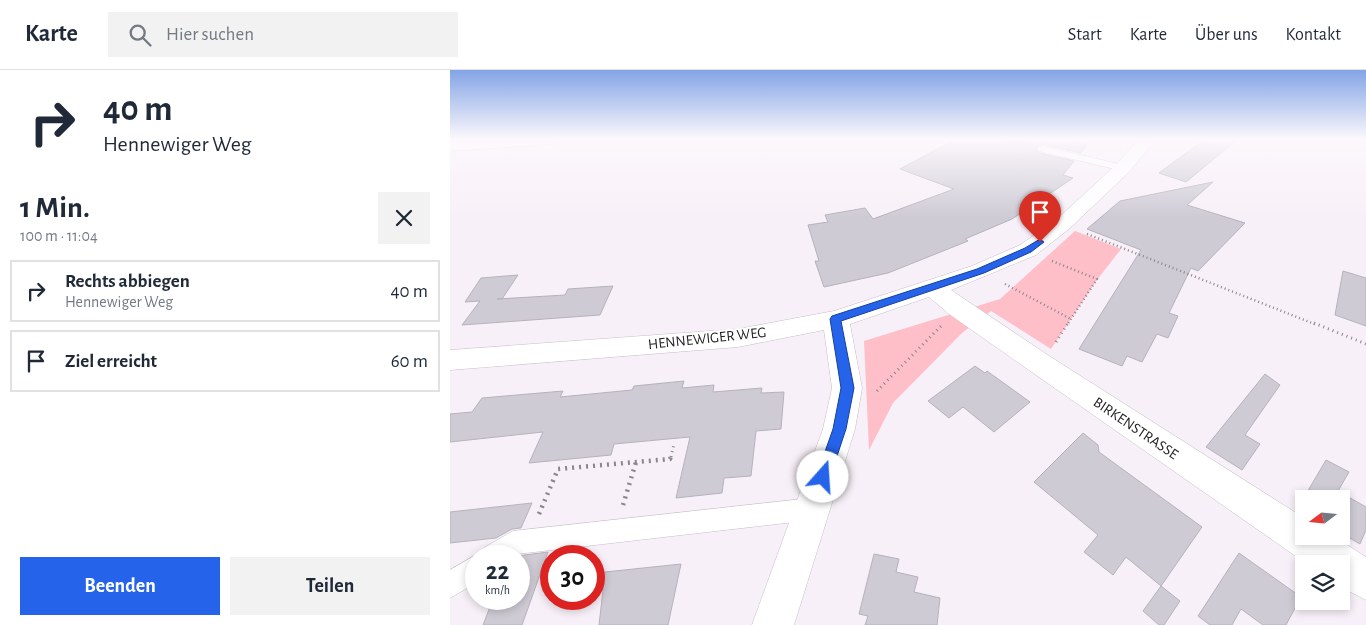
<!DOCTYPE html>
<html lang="de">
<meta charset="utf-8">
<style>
body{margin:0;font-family:"Alegreya Sans",sans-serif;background:#f2f2f3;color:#1f2937;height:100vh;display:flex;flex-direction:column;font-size:19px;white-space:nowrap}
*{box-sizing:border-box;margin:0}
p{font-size:16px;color:#747a83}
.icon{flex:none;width:28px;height:28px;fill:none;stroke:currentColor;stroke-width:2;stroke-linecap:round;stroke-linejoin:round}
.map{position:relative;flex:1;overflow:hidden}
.sheet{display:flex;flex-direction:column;background:#fff;width:450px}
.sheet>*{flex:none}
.top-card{background:#fff;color:#1f2937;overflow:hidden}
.needle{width:32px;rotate:254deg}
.tools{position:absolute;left:845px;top:420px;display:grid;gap:10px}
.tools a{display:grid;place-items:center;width:55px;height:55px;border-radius:0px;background:#fff;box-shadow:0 2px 8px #0003;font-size:25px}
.speed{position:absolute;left:15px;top:475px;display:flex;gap:10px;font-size:25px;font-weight:700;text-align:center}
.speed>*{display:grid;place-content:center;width:65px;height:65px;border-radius:50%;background:#fff;box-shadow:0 2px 8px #0003;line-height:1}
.speed small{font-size:12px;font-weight:400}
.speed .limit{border:8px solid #d22;background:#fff;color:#111}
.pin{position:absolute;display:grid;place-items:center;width:42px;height:42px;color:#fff;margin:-51px -21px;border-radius:50% 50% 50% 0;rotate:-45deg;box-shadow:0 0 5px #0007}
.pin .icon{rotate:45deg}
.me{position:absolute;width:55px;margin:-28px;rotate:19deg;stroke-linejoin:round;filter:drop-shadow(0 0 4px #0008)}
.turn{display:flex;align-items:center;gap:18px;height:105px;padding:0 20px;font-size:22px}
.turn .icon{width:65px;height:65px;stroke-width:2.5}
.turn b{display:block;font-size:35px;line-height:42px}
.round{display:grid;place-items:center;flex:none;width:52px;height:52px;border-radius:0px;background:#f2f2f3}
.headline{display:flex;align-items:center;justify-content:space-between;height:85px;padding:0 20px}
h1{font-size:30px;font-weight:600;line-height:38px}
.cta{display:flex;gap:10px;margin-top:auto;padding:10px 20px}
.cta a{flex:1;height:58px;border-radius:0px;background:#2563eb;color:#fff;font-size:20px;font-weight:600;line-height:58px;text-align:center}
.cta a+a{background:#f2f2f3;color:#1f2937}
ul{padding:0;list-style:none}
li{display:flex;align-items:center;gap:15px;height:62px;margin:0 10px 8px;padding:0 10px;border:2px solid #e0e1e3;border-radius:0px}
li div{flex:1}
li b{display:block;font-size:19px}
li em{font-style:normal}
header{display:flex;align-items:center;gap:30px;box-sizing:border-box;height:70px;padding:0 25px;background:#fff;border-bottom:1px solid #e0e1e3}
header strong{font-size:24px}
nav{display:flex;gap:28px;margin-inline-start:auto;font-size:18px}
.search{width:350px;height:45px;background:#f2f2f3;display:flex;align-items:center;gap:12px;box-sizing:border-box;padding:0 18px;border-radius:0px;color:#747a83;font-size:19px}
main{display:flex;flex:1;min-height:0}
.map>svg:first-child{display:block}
</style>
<header>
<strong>Karte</strong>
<div class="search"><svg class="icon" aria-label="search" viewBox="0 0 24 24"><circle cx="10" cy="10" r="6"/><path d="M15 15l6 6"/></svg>Hier suchen</div>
<nav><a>Start</a><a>Karte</a><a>Über uns</a><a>Kontakt</a></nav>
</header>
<main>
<section class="sheet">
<div class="top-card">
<div class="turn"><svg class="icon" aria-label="right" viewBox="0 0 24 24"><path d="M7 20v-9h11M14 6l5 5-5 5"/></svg><div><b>40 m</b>Hennewiger Weg</div></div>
</div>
<div class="headline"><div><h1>1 Min.</h1><p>100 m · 11:04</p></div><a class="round"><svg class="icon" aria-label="close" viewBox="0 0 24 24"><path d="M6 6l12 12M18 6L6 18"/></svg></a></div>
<ul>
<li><svg class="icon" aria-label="right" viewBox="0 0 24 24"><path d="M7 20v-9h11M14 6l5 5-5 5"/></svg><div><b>Rechts abbiegen</b><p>Hennewiger Weg</p></div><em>40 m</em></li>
<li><svg class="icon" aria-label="arrive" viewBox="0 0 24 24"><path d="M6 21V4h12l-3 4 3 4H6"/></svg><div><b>Ziel erreicht</b></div><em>60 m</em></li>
</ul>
<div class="cta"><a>Beenden</a><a>Teilen</a></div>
</section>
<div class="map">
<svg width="916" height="555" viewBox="0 0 916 555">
<rect width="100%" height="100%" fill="#f8f0f8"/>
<polygon fill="#febfc8" points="625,161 671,179 647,210 601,279 541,241 512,263 443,333 419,380 414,271 550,229"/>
<g fill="#cfcbd5" stroke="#b6b2bb">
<polygon points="506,69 618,69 638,74 631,83 593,74 587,76 586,80 589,83 624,91 613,105 623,108 562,149 515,169 518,171 438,203 374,217 365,191 369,191 358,155 378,152 375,145 415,138 423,149 504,119 450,99"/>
<polygon points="755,69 788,69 736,112 709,103"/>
<polygon points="763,112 737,135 795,153 748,201 741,198 719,243 728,246 718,268 707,264 692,292 677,286 672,296 629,279 691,180 637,159 670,131"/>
<polygon points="893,201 916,208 916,256 885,245"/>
<polygon points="68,205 52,229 47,229 115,225 118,219 163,216 150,245 12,255 30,231 15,232 31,208"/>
<polygon points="525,296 535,303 537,301 580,332 544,362 513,337 499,348 478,331"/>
<polygon points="815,304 830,315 795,365 810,374 792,400 756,377"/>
<polygon points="234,311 232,318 264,315 263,322 312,318 311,323 334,322 331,359 306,361 301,406 274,408 272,423 226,428 240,367 164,374 161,385 79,393 93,362 0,372 0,344 22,342 32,328 113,321 110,327 182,320 184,316"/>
<polygon points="633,363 648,375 649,382 752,457 711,516 730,531 714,555 709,555 693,541 711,516 676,487 663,505 634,482 648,465 584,412"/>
<polygon points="876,390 899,402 888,421 916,437 916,460 910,474 891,463 891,429 854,429 854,439 849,436"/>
<polygon points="82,433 71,458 62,459 46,468 0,473 0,442"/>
<polygon points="98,482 72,555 33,555 43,529 69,529 67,486"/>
<polygon points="789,483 851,527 836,555 813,555 791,539 782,555 760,555 748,546"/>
<polygon points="424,484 449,489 446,502 468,507 464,522 490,528 487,555 415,555 418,546 409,544"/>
<polygon points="231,494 218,555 149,555 155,502"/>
</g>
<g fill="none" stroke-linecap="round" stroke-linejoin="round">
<g stroke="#c7bfc7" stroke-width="1">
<g id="service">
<polygon points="593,76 677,96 679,98 673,101 589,81 588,79 589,77"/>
<polygon points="362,428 370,431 374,439 370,447 362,450 67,484 65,486 32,486 35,477 63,461"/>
<polygon points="26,485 28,486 26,486 26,513 0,528 0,500"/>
</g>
</g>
<g stroke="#c7bfc7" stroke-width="1">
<g id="minor">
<polygon points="33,69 111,69 109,72 103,74 0,81 0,71"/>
<polygon points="689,69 706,69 679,102 620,158 586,185 501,220 596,284 854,448 854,466 883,466 916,487 916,530 891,517 891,494 857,494 576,298 499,244 479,227 400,254 412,318 405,359 344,555 302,555 373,359 382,318 374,260 288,277 0,300 0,280 288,259 384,241 522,196 570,175 606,150 667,94"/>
</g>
</g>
<polyline stroke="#8b868b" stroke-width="2" stroke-dasharray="0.5 2.5" stroke-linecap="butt" points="553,69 575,74"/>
<g stroke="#8b868b" stroke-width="2.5" stroke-dasharray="1 3" stroke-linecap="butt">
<polyline points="637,164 867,255"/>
<polyline points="602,191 647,209 617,255"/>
<polyline points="555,214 621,249"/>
</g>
<g stroke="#8b868b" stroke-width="3" stroke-dasharray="1 4" stroke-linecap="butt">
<polyline points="864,253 916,274"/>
<polyline points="606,272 618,253"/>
<polyline points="427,321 491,256"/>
<polyline points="221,387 224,374"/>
</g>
<g stroke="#8b868b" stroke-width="4.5" stroke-dasharray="2 5" stroke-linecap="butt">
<polyline points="173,435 186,392"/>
<polyline points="89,444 108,399 220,389 221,386"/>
</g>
<use href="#service" fill="#fff" fill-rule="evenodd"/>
<use href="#minor" fill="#fff" fill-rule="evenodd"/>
</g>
<linearGradient id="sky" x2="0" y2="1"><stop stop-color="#83a4e6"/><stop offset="0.47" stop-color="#fcf8fc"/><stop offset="1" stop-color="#fcf8fc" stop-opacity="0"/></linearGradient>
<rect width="916" height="147" fill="url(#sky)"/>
<polygon fill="#2563eb" stroke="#184099" points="590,169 594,172 581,182 534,203 391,251 404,318 396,359 380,407 378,411 373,413 368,411 366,407 383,359 391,318 380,249 382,246 527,199 575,178"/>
<g text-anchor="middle" stroke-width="4" stroke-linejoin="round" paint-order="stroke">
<g font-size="15" fill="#242124" stroke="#fff">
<text transform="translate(257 268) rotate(-6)" y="5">HENNEWIGER WEG</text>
<text transform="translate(686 358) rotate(34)" y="5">BIRKENSTRASSE</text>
</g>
</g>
</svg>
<div class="tools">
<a><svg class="needle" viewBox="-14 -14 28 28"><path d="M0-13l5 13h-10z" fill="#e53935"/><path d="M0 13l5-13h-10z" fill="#747a83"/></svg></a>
<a><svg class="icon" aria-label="layers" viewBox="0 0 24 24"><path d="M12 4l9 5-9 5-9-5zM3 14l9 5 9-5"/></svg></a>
</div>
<div class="speed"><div>22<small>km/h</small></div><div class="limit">30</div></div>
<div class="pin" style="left:590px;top:172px;background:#d93025"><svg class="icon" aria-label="arrive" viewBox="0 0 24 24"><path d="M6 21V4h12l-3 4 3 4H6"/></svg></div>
<svg class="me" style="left:373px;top:407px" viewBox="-20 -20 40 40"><circle r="19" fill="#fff"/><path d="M0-13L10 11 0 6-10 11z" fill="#2563eb"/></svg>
</div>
</main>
